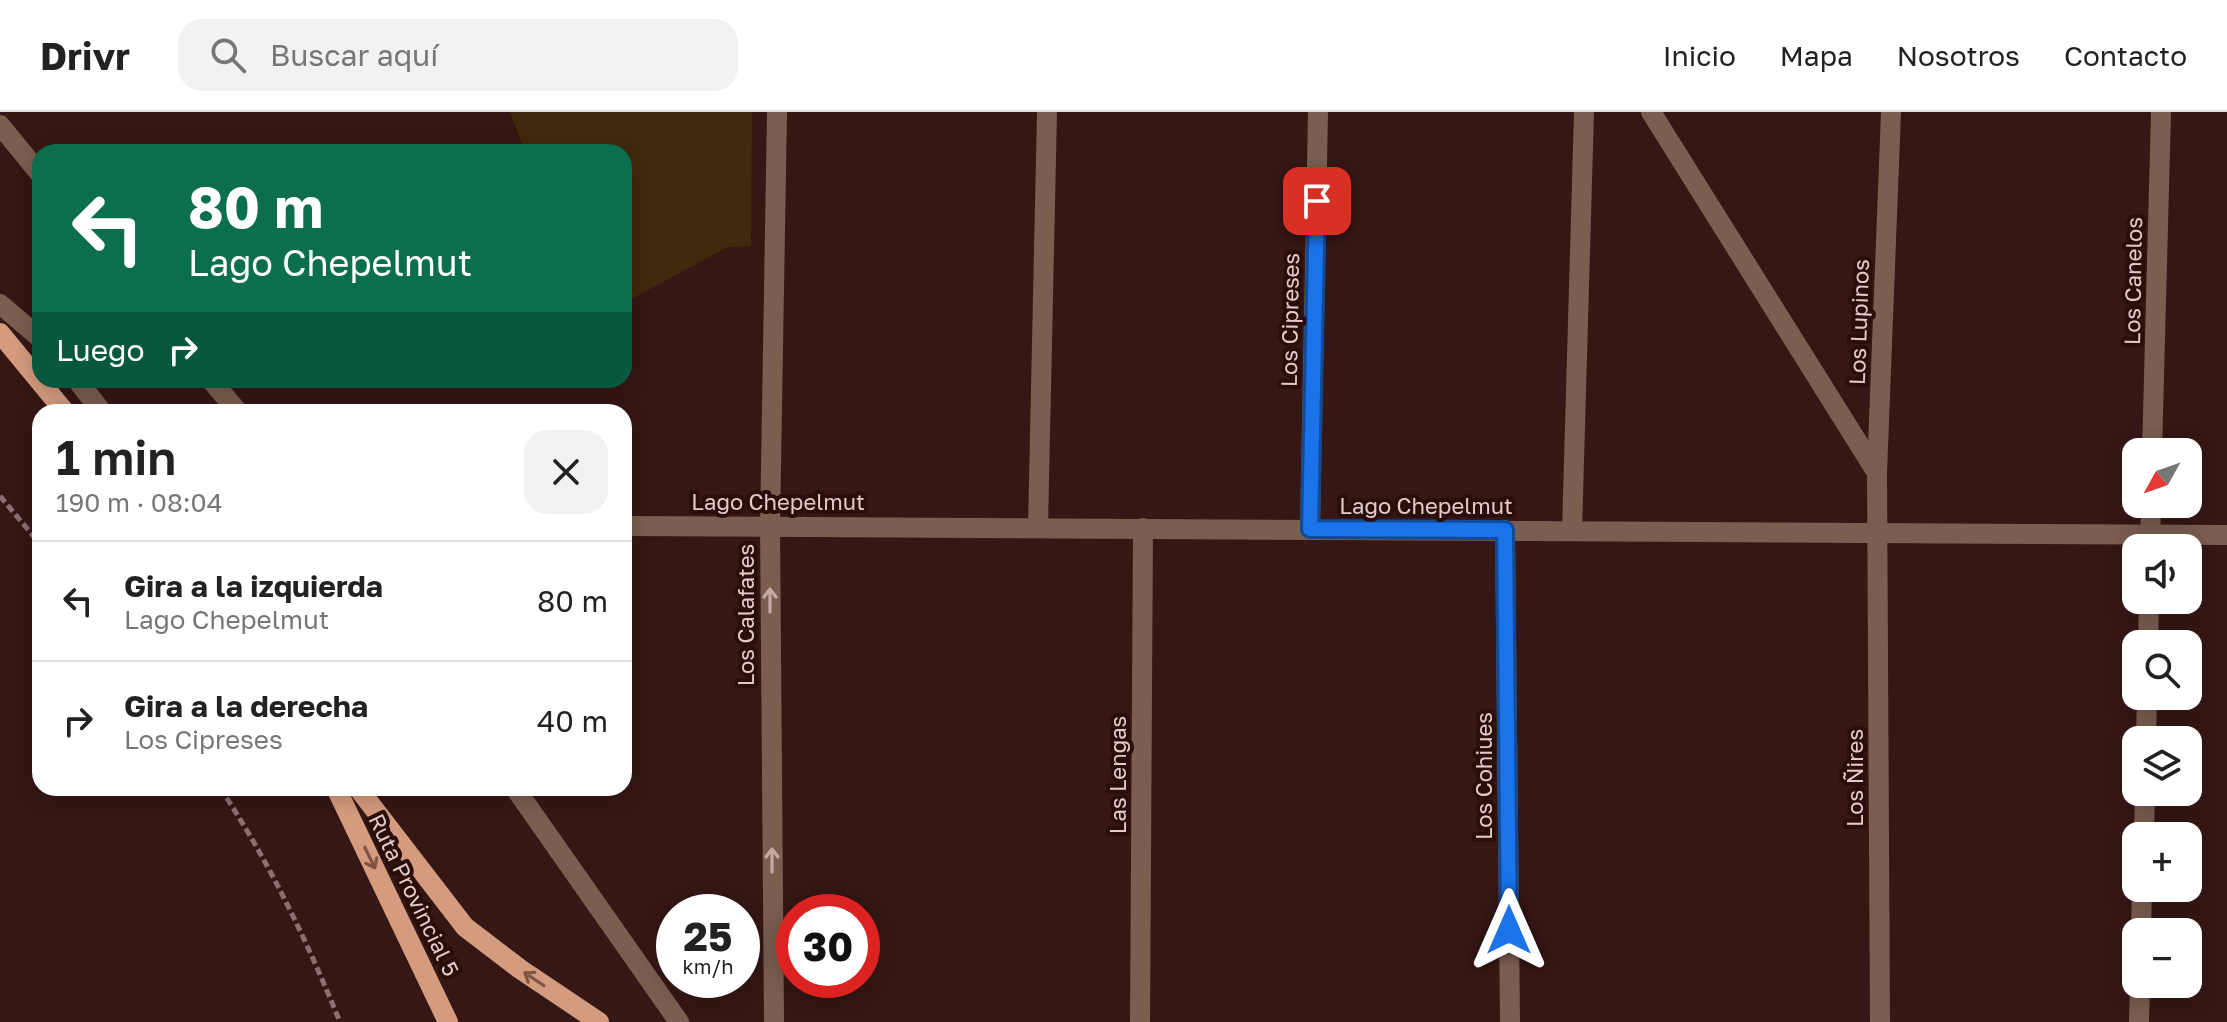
<!DOCTYPE html>
<html lang="es">
<meta charset="utf-8">
<style>
body{margin:0;font-family:"Golos Text",sans-serif;background:#f2f2f2;color:#222;height:100vh;display:flex;flex-direction:column;font-size:30px;white-space:nowrap}
*{box-sizing:border-box;margin:0}
p{font-size:26px;color:#767676}
.icon{flex:none;width:44px;height:44px;fill:none;stroke:currentColor;stroke-width:2;stroke-linecap:round;stroke-linejoin:round}
.map{position:relative;flex:1;overflow:hidden}
.panel{position:absolute;left:32px;top:292px;width:600px;height:392px;display:flex;flex-direction:column;background:#fff;border-radius:24px;box-shadow:0 4px 20px #0003}
.panel>*{flex:none}
.banner{position:absolute;left:32px;top:32px;width:600px;height:244px;border-radius:24px;box-shadow:0 4px 20px #0003;background:#0b6e4f;color:#fff;overflow:hidden}
.needle{width:52px;rotate:230deg}
.buttons{position:absolute;left:2122px;top:326px;display:grid;gap:16px}
.buttons a{display:grid;place-items:center;width:80px;height:80px;border-radius:16px;background:#fff;box-shadow:0 4px 20px #0003;font-size:40px}
.speed{position:absolute;left:656px;top:782px;display:flex;gap:16px;font-size:40px;font-weight:700;text-align:center}
.speed>*{display:grid;place-content:center;width:104px;height:104px;border-radius:50%;background:#fff;box-shadow:0 4px 20px #0003;line-height:1}
.speed small{font-size:20px;font-weight:400}
.speed .limit{border:12px solid #d22;background:#fff;color:#111}
.pin{position:absolute;display:grid;place-items:center;width:68px;height:68px;color:#fff;margin:-34px;border-radius:16px;box-shadow:0 4px 12px #0006}
.me{position:absolute;width:88px;margin:-44px;rotate:0deg;stroke-linejoin:round;filter:drop-shadow(0 0 6px #0008)}
.turn{display:flex;align-items:center;gap:28px;height:168px;padding:0 24px;font-size:36px}
.turn .icon{width:104px;height:104px;stroke-width:2.5}
.turn b{display:block;font-size:56px;line-height:68px}
.then{display:flex;align-items:center;height:76px;padding:0 24px;background:#0003;gap:16px;font-size:30px}
.round{display:grid;place-items:center;flex:none;width:84px;height:84px;border-radius:24px;background:#f2f2f2}
.headline{display:flex;align-items:center;justify-content:space-between;height:136px;padding:0 24px}
h1{font-size:48px;font-weight:600;line-height:60px}
ul{padding:0;list-style:none}
li{display:flex;align-items:center;gap:24px;height:120px;padding:0 24px;border-top:2px solid #e0e0e0}
li div{flex:1}
li b{display:block;font-size:30px}
li em{font-style:normal}
header{display:flex;align-items:center;gap:48px;box-sizing:border-box;height:112px;padding:0 40px;background:#fff;border-bottom:2px solid #e0e0e0}
header strong{font-size:38px}
nav{display:flex;gap:44px;margin-inline-start:auto;font-size:28px}
.search{width:560px;height:72px;background:#f2f2f2;display:flex;align-items:center;gap:20px;box-sizing:border-box;padding:0 28px;border-radius:24px;color:#767676;font-size:30px}
.map>svg:first-child{display:block}
</style>
<header>
<strong>Drivr</strong>
<div class="search"><svg class="icon" aria-label="search" viewBox="0 0 24 24"><circle cx="10" cy="10" r="6"/><path d="M15 15l6 6"/></svg>Buscar aquí</div>
<nav><a>Inicio</a><a>Mapa</a><a>Nosotros</a><a>Contacto</a></nav>
</header>
<div class="map">
<svg width="2227" height="910" viewBox="0 0 2227 910">
<rect width="100%" height="100%" fill="#351715"/>
<polygon fill="#412a0b" points="510,0 752,0 751,134 728,135 624,191 624,40 525,40"/>
<g fill="none" stroke-linecap="round" stroke-linejoin="round">
<g stroke="#8a706e" stroke-width="5" stroke-dasharray="8 4" stroke-linecap="butt">
<polyline points="0,384 40,432"/>
<path d="M220,676C269,749 307,829 340,910"/>
</g>
<g stroke="#7a5e50" stroke-width="20">
<polyline points="1651,0 1877,361"/>
<polyline points="0,13 40,62"/>
<polyline points="0,192 40,226"/>
<polyline points="77,268 102,300"/>
<polyline points="211,268 238,300"/>
<polyline points="2152,340 2161,0"/>
<polyline points="624,414 2227,423"/>
<polyline points="1038,415 1047,0"/>
<polyline points="1310,417 1318,0"/>
<polyline points="1505,418 1510,910"/>
<polyline points="1572,419 1584,0"/>
<polyline points="2150,436 2151,392"/>
<polyline points="2148,532 2149,488"/>
<polyline points="2146,628 2147,584"/>
<polyline points="515,676 679,910"/>
<polyline points="2144,724 2145,680"/>
<polyline points="2141,820 2142,776"/>
<polyline points="774,910 770,414 777,0"/>
<polyline points="1140,910 1143,416"/>
<polyline points="1880,910 1877,361 1891,0"/>
<polyline points="2139,910 2140,872"/>
</g>
<g stroke="#d59b7e" stroke-width="20">
<polyline points="0,221 65,300"/>
<polyline points="336,676 448,910"/>
<polyline points="358,676 465,815 520,857 599,910"/>
</g>
</g>
<defs><path id="oneway-shaft" d="M-6 0H5M1.5-3L5.5 0L1.5 3" fill="none" stroke-width="1.6" stroke-linecap="round" stroke-linejoin="round" transform="scale(2)"/></defs>
<g stroke="#c2aba5">
<use href="#oneway-shaft" transform="translate(770 488) rotate(-90)"/>
<use href="#oneway-shaft" transform="translate(772 748) rotate(-90)"/>
</g>
<g stroke="#805445">
<use href="#oneway-shaft" transform="translate(370 746) rotate(64)"/>
<use href="#oneway-shaft" transform="translate(534 867) rotate(-146)"/>
</g>
<g fill="none" stroke-linecap="round" stroke-linejoin="round">
<g stroke="#114b97" stroke-width="20">
<polyline id="route" points="1317,89 1310,417 1505,418 1509,818"/>
</g>
<use href="#route" stroke="#1a73e8" stroke-width="14"/>
</g>
<g text-anchor="middle" stroke-width="8" stroke-linejoin="round" paint-order="stroke">
<g font-size="22" fill="#e1ccc9" stroke="#2a0e0c">
<text transform="translate(2133 169) rotate(-89)" y="8">Los Canelos</text>
<text transform="translate(1290 208) rotate(-89)" y="8">Los Cipreses</text>
<text transform="translate(1859 210) rotate(-88)" y="8">Los Lupinos</text>
<text x="778" y="398">Lago Chepelmut</text>
<text x="1426" y="402">Lago Chepelmut</text>
<text transform="translate(746 503) rotate(-90)" y="8">Los Calafates</text>
<text transform="translate(1118 663) rotate(-90)" y="8">Las Lengas</text>
<text transform="translate(1484 664) rotate(-90)" y="8">Los Cohiues</text>
<text transform="translate(1855 666) rotate(-90)" y="8">Los Ñires</text>
<text transform="translate(414 783) rotate(64)" y="8">Ruta Provincial 5</text>
</g>
</g>
</svg>
<div class="buttons">
<a><svg class="needle" viewBox="-14 -14 28 28"><path d="M0-13l5 13h-10z" fill="#e53935"/><path d="M0 13l5-13h-10z" fill="#767676"/></svg></a>
<a><svg class="icon" aria-label="sound" viewBox="0 0 24 24"><path d="M4 9h4l5-4v14l-5-4H4zM17 9q2 3 0 6"/></svg></a>
<a><svg class="icon" aria-label="search" viewBox="0 0 24 24"><circle cx="10" cy="10" r="6"/><path d="M15 15l6 6"/></svg></a>
<a><svg class="icon" aria-label="layers" viewBox="0 0 24 24"><path d="M12 4l9 5-9 5-9-5zM3 14l9 5 9-5"/></svg></a>
<a>+</a>
<a>−</a>
</div>
<div class="speed"><div>25<small>km/h</small></div><div class="limit">30</div></div>
<div class="pin" style="left:1317px;top:89px;background:#d93025"><svg class="icon" aria-label="arrive" viewBox="0 0 24 24"><path d="M6 21V4h12l-3 4 3 4H6"/></svg></div>
<svg class="me" style="left:1509px;top:818px" viewBox="-20 -20 40 40"><path d="M0-17L14 15 0 8-14 15z" fill="#1a73e8" stroke="#fff" stroke-width="4"/></svg>
<div class="banner">
<div class="turn"><svg class="icon" aria-label="left" viewBox="0 0 24 24"><path d="M17 20v-9H6M10 6l-5 5 5 5"/></svg><div><b>80 m</b>Lago Chepelmut</div></div>
<div class="then">Luego<svg class="icon" aria-label="right" viewBox="0 0 24 24"><path d="M7 20v-9h11M14 6l5 5-5 5"/></svg></div>
</div>
<section class="panel">
<div class="headline"><div><h1>1 min</h1><p>190 m · 08:04</p></div><a class="round"><svg class="icon" aria-label="close" viewBox="0 0 24 24"><path d="M6 6l12 12M18 6L6 18"/></svg></a></div>
<ul>
<li><svg class="icon" aria-label="left" viewBox="0 0 24 24"><path d="M17 20v-9H6M10 6l-5 5 5 5"/></svg><div><b>Gira a la izquierda</b><p>Lago Chepelmut</p></div><em>80 m</em></li>
<li><svg class="icon" aria-label="right" viewBox="0 0 24 24"><path d="M7 20v-9h11M14 6l5 5-5 5"/></svg><div><b>Gira a la derecha</b><p>Los Cipreses</p></div><em>40 m</em></li>
</ul>
</section>
</div>
